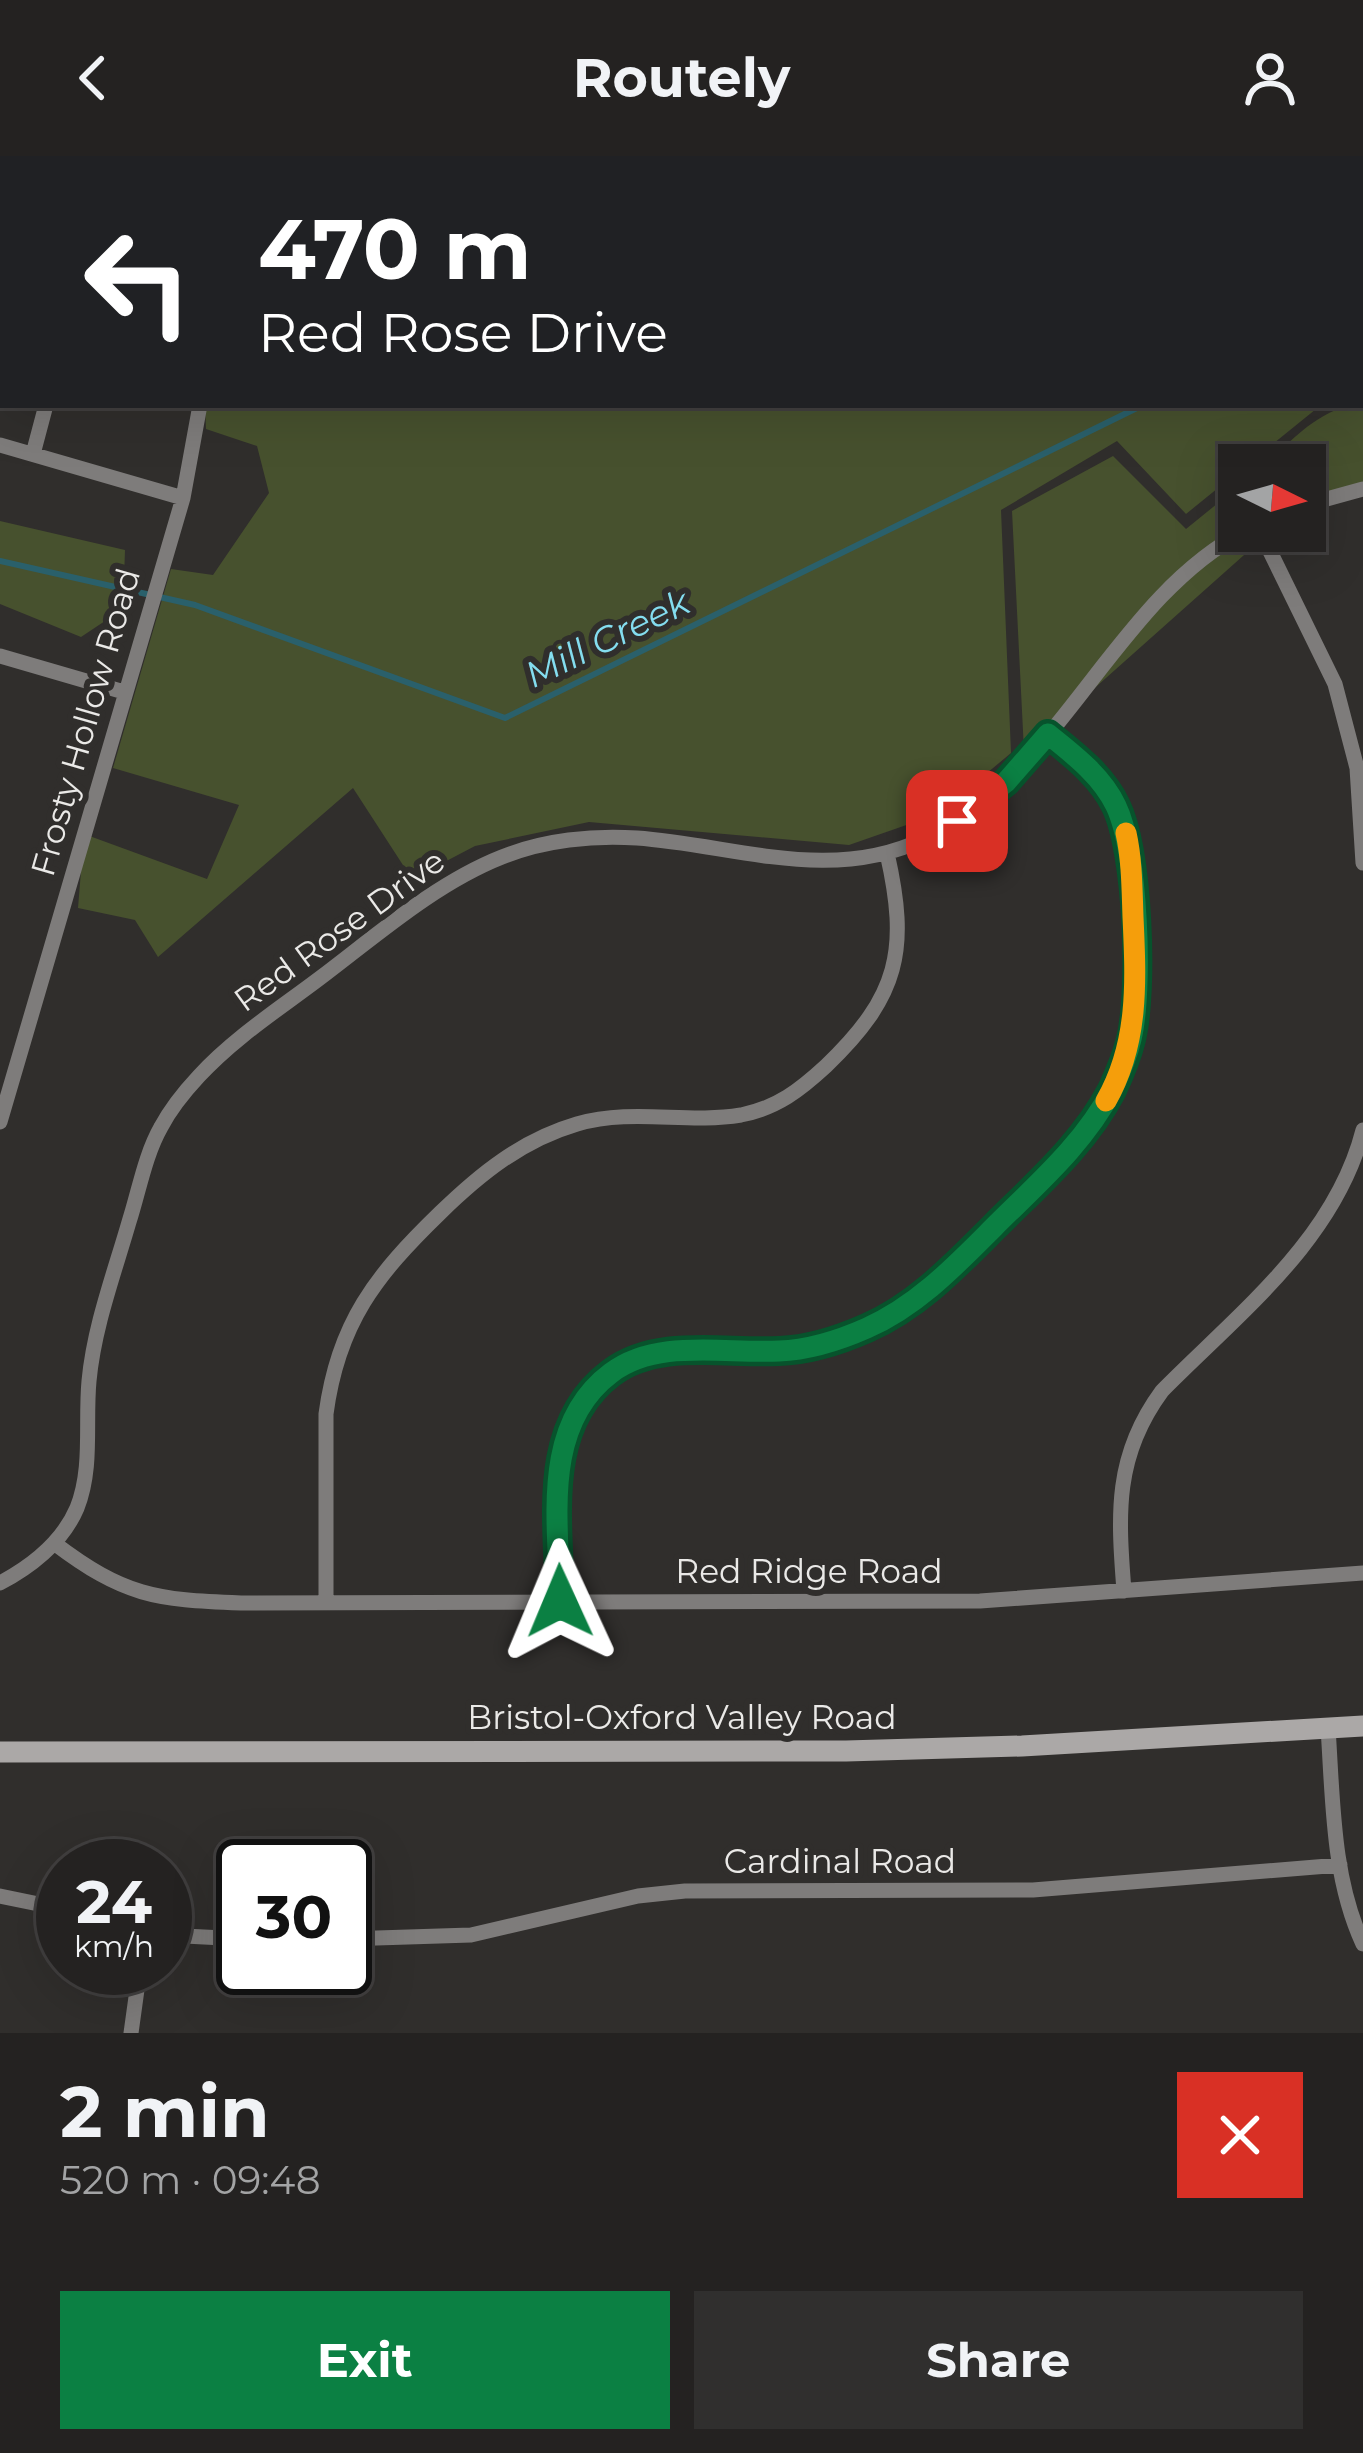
<!DOCTYPE html>
<meta charset="utf-8">
<style>
body{margin:0;font-family:Montserrat,sans-serif;background:#302f2e;color:#f1f3f6;height:100vh;display:flex;flex-direction:column;font-size:45px;white-space:nowrap}
*{box-sizing:border-box;margin:0}
p{font-size:39px;color:#a3a4a5}
.icon{flex:none;width:66px;height:66px;fill:none;stroke:currentColor;stroke-width:2;stroke-linecap:round;stroke-linejoin:round}
.map{position:relative;height:1877px;overflow:hidden}
.drawer{display:flex;flex-direction:column;background:#242221;flex:1}
.drawer>*{flex:none}
.guide{position:absolute;left:0px;top:0px;width:1365px;height:252px;box-shadow:0 12px 48px #0002,0 0 0 3px #413f3f;background:#202124;color:#fff;overflow:hidden}
.needle{width:78px;rotate:95deg}
.tools{position:absolute;left:1218px;top:288px;display:grid;gap:24px}
.tools a{display:grid;place-items:center;width:108px;height:108px;border-radius:0px;background:#242221;box-shadow:0 12px 48px #0002,0 0 0 3px #413f3f;font-size:60px}
.speed{position:absolute;left:36px;top:1683px;display:flex;gap:24px;font-size:60px;font-weight:700;text-align:center}
.speed>*{display:grid;place-content:center;width:156px;height:156px;border-radius:50%;background:#242221;box-shadow:0 12px 48px #0002,0 0 0 3px #413f3f;line-height:1}
.speed small{font-size:30px;font-weight:400}
.speed .limit{border:6px solid #111;border-radius:18px;background:#fff;color:#111}
.pin{position:absolute;display:grid;place-items:center;width:102px;height:102px;color:#fff;margin:-51px;border-radius:24px;box-shadow:0 6px 18px #0006}
.me{position:absolute;width:132px;margin:-66px;rotate:359deg;stroke-linejoin:round;filter:drop-shadow(0 0 9px #0008)}
.turn{display:flex;align-items:center;gap:42px;height:252px;padding:0 60px;font-size:54px}
.turn .icon{width:156px;height:156px;stroke-width:2.5}
.turn b{display:block;font-size:84px;line-height:102px}
.round{display:grid;place-items:center;flex:none;width:126px;height:126px;border-radius:0px;background:#302f2e}
.summary{display:flex;align-items:center;justify-content:space-between;height:204px;padding:0 60px}
h1{font-size:72px;font-weight:700;line-height:90px}
.action{display:flex;gap:24px;margin-top:auto;padding:24px 60px}
.action a{flex:1;height:138px;border-radius:0px;background:#0b8043;color:#fff;font-size:48px;font-weight:700;line-height:138px;text-align:center}
.action a+a{background:#302f2e;color:#f1f3f6}
header{display:flex;justify-content:space-between;align-items:center;height:156px;padding:0 60px;background:#242221;font-size:54px;font-weight:700}
.map>svg:first-child{display:block}
.green{fill:#47512e}
.lines{fill:none;stroke-linecap:round;stroke-linejoin:round}
.stream{stroke:#2a606b;stroke-width:6}
.minor{stroke:#7e7c7b;stroke-width:15}
.secondary{stroke:#aba8a7;stroke-width:21}
.route-casing{stroke:#07532c;stroke-width:30}
.route{stroke:#0b8043;stroke-width:21}
.slow{stroke:#f59e0b;stroke-width:21}
.labels{text-anchor:middle;dominant-baseline:central;stroke-width:12;stroke-linejoin:round;paint-order:stroke}
.street-label{font-size:33px;fill:#eae9e7;stroke:#302e2c}
.water-label{font-size:36px;font-style:italic;fill:#84ddef;stroke:#302e2c}
</style>
<header><svg class="icon" aria-label="back" viewBox="0 0 24 24"><path d="M15 5l-7 7 7 7"/></svg>Routely<svg class="icon" aria-label="person" viewBox="0 0 24 24"><circle cx="12" cy="8" r="4"/><path d="M4 21q1-7 8-7t8 7"/></svg></header>
<div class="map">
<svg width="1363" height="1877" viewBox="0 0 1363 1877">
<rect width="100%" height="100%" fill="#302e2c"/>
<path class="green" d="M1363 241V329L1305 345V309H1264C1293 284 1322 249 1362 249Z
M205 249H1321L1247 309H1239V315L1186 358 1117 285 1001 354 1011 597 938 658 849 689 589 666 475 690 412 723 353 632 158 801 135 764 78 752 84 678 207 723 239 649 113 612 171 413 213 419 269 337 257 290 206 273Z
M1113 300 1186 373 1239 330V375H1271L1024 595 1012 355Z
M0 365 125 394 123 453 81 481 0 448Z"/>
<g class="lines">
<path class="stream" d="M1362 166H1363
M0 405 195 449 505 562 1143 249"/>
<path class="minor" d="M33 0V3
M174 0V3
M335 0V3
M1077 0 1078 3
M1327 0 1328 3
M1362 19 1363 18
M0 289 183 342
M33 298 46 249
M1305 349 1363 333
M1260 375 1335 528 1357 612 1363 707
M0 500 124 536
M0 966 183 342 200 249
M54 1387C124 1440 155 1444 241 1447L980 1445 1363 1417
M0 1427C32 1410 62 1387 77 1352 93 1312 85 1267 89 1225 94 1171 114 1118 129 1066 139 1035 145 999 161 971 171 952 185 935 199 920 234 882 279 853 320 822 377 779 436 727 502 701 544 684 593 679 637 682 735 689 830 728 924 683 1062 617 1114 444 1245 375
M1124 1435C1118 1358 1114 1300 1162 1235 1238 1158 1335 1084 1363 974
M560 1445C559 1368 541 1270 611 1217 657 1182 726 1198 779 1195 809 1193 840 1184 867 1172 917 1151 955 1110 994 1071 1036 1029 1084 989 1112 934 1124 911 1132 883 1135 856 1140 806 1137 694 1116 650 1102 620 1073 598 1048 577
M326 1446V1258C338 1167 376 1119 440 1057 480 1018 522 984 577 968 633 952 686 968 741 959 777 952 800 934 826 910 899 840 909 794 887 697
M1328 1572C1333 1644 1332 1721 1363 1788
M0 1740 63 1753
M165 1779 243 1783
M345 1783 471 1779 638 1740 685 1735 1033 1734 1340 1709
M131 1877 140 1812"/>
<path class="secondary" d="M0 1596 846 1595 1022 1590 1363 1570"/>
</g>
<g class="lines">
<defs>
<path id="route" d="M560 1445C559 1368 540 1270 611 1217 657 1182 725 1198 779 1195 809 1194 840 1184 867 1172 917 1150 955 1110 994 1071 1036 1029 1084 988 1112 934 1119 919 1127 900 1131 883 1143 833 1138 696 1116 650 1102 620 1073 598 1048 578L1006 626 957 665"/>
</defs>
<use href="#route" class="route-casing"/>
<use href="#route" class="route"/>
<path class="slow" d="M1106 945C1139 887 1136 826 1133 761 1132 733 1132 704 1126 677"/>
</g>
<g class="labels">
<g class="street-label">
<text transform="translate(85 566) rotate(-74)">Frosty Hollow Road</text>
<text transform="translate(339 774) rotate(-36)">Red Rose Drive</text>
<text x="809" y="1415">Red Ridge Road</text>
<text x="682" y="1561">Bristol-Oxford Valley Road</text>
<text x="840" y="1705">Cardinal Road</text>
</g>
<g class="water-label">
<text transform="translate(607 482) rotate(-26)">Mill Creek</text>
</g>
</g>
</svg>
<div class="tools">
<a><svg class="needle" viewBox="-14 -14 28 28"><path d="M0-13l5 13h-10z" fill="#e53935"/><path d="M0 13l5-13h-10z" fill="#a3a4a5"/></svg></a>
</div>
<div class="speed"><div>24<small>km/h</small></div><div class="limit">30</div></div>
<div class="pin" style="left:957px;top:665px;background:#d93025"><svg class="icon" aria-label="arrive" viewBox="0 0 24 24"><path d="M6 21V4h12l-3 4 3 4H6"/></svg></div>
<svg class="me" style="left:560px;top:1445px" viewBox="-20 -20 40 40"><path d="M0-17L14 15 0 8-14 15z" fill="#0b8043" stroke="#fff" stroke-width="4"/></svg>
<div class="guide">
<div class="turn"><svg class="icon" aria-label="left" viewBox="0 0 24 24"><path d="M17 20v-9H6M10 6l-5 5 5 5"/></svg><div><b>470 m</b>Red Rose Drive</div></div>
</div>
</div>
<section class="drawer">
<div class="summary"><div><h1>2 min</h1><p>520 m · 09:48</p></div><a class="round" style="background:#d93025;color:#fff"><svg class="icon" aria-label="close" viewBox="0 0 24 24"><path d="M6 6l12 12M18 6L6 18"/></svg></a></div>
<div class="action"><a>Exit</a><a>Share</a></div>
</section>
